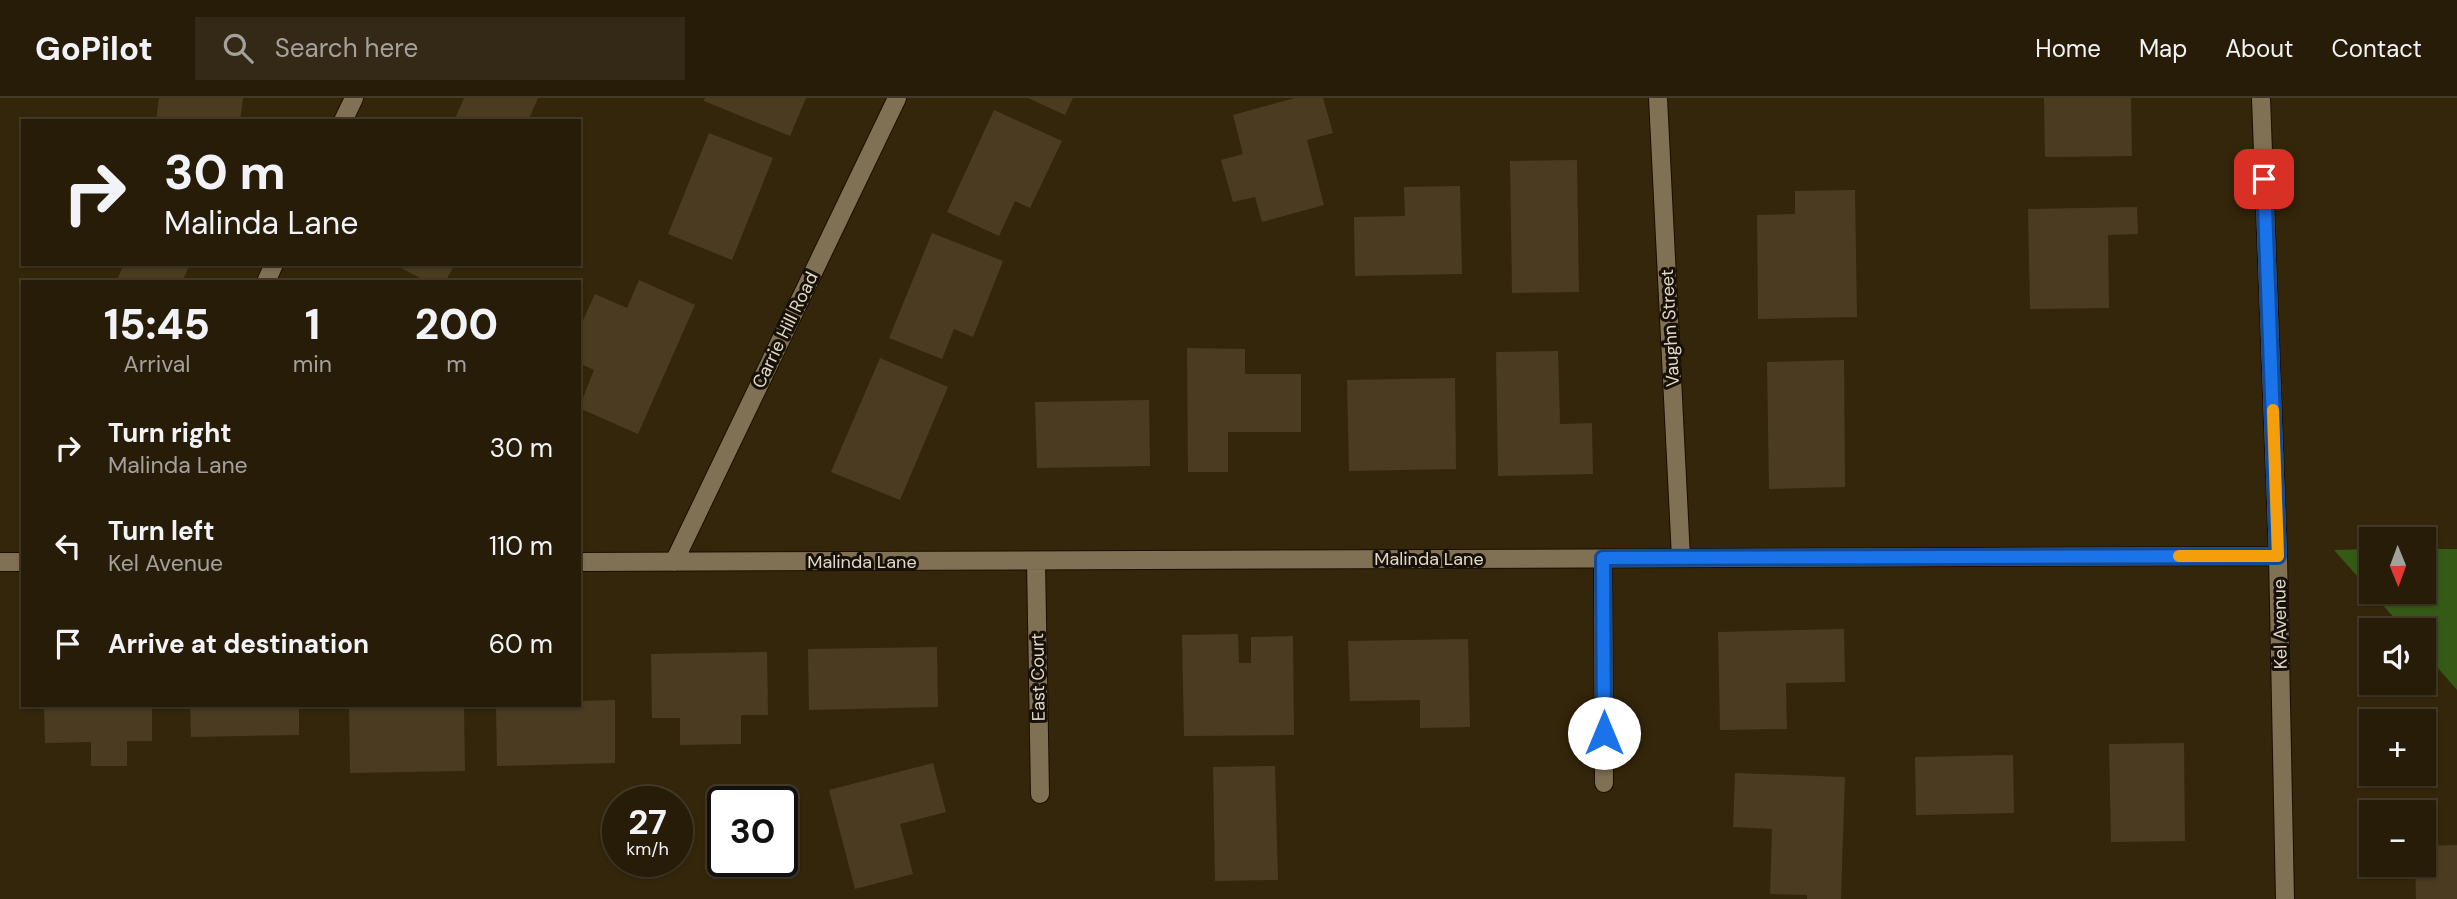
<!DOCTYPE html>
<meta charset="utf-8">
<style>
body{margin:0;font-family:"DM Sans",sans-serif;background:#332916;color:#f1f3f6;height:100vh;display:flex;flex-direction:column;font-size:26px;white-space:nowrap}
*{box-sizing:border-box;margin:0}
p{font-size:23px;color:#a4a19c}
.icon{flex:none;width:38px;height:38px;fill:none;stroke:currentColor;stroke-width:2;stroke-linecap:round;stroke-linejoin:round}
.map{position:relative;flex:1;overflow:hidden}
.drawer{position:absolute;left:21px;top:182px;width:560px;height:427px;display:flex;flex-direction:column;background:#271c08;border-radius:0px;box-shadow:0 2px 5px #0004,0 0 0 2px #433a29}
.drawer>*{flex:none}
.top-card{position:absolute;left:21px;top:21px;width:560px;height:147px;border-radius:0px;box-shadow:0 2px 5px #0004,0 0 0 2px #433a29;background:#271c08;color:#f1f3f6;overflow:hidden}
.needle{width:46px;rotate:179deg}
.tools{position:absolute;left:2359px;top:429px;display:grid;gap:14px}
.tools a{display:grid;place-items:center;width:77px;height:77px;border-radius:0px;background:#271c08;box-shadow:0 2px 5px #0004,0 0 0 2px #433a29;font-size:35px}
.speed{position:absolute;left:602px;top:688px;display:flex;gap:14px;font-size:35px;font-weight:700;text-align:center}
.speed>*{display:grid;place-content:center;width:91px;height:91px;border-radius:50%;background:#271c08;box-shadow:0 2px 5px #0004,0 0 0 2px #433a29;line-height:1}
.speed small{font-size:18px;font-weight:400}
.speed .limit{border:4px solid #111;border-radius:10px;background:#fff;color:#111}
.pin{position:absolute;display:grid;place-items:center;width:60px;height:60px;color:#fff;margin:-30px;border-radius:14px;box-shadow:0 4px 10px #0006}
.me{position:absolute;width:77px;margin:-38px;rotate:0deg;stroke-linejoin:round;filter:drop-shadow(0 0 5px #0008)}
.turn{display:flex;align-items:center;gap:24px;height:147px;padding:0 28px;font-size:32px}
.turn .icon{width:91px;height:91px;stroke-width:2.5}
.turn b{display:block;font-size:49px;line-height:60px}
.eta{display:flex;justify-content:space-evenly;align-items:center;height:119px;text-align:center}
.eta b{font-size:42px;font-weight:800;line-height:49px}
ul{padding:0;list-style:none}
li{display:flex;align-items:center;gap:21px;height:98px;padding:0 28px}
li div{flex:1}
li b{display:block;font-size:26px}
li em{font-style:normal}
header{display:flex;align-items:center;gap:42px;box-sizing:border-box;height:98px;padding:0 35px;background:#271c08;border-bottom:2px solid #433a29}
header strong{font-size:33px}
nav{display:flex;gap:38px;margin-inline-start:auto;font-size:24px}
.search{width:490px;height:63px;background:#332916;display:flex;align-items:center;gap:18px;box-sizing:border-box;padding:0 24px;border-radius:0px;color:#a4a19c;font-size:26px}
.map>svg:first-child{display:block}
.green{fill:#345a16}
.building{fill:#4b3c21}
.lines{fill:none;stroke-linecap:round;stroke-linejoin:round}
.minor-casing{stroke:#1b0e00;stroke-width:20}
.minor{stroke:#817154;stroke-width:18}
.route-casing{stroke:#114b97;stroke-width:18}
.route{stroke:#1a73e8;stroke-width:12}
.slow{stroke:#f59e0b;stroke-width:12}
.labels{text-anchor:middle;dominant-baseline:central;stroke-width:6;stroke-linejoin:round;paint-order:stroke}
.street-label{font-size:18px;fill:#e0d7c8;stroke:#171006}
</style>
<header>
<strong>GoPilot</strong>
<div class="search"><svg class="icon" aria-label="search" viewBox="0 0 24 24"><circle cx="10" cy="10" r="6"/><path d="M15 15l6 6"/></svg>Search here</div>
<nav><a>Home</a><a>Map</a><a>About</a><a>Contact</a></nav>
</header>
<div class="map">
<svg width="2457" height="801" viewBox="0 0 2457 801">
<rect width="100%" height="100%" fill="#34260a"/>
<path class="green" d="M2371 451V494H2424V451H2457V592L2424 554V532H2405L2334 452Z"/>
<path class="building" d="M159 0H243L240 23H156Z
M464 0H538L528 23H454Z
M705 0H806L790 38 704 3Z
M1028 0H1073L1065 17Z
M1295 0H1323L1333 35 1307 42 1324 107 1262 124 1255 99 1233 104 1221 62 1243 56 1233 17Z
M2044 0H2131L2132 58 2045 59Z
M994 12 1062 43 1030 110 1015 103 999 138 947 114Z
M709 35 773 60 732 162 668 136Z
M1577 62 1579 194 1512 195 1510 63Z
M1460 88 1462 176 1355 178 1354 119 1405 118 1404 89Z
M1855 92 1857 219 1758 221 1757 117 1795 116V93Z
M2137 109 2138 136 2108 137 2109 210 2030 211 2028 111Z
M932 135 1003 163 973 239 954 231 942 261 889 240Z
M124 166H190L182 184H116Z
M393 166H455L445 184H428Z
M639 182 695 207 638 336 579 310 594 272 579 265V231L595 196 627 210Z
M1187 250 1245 251V276H1301V334H1228V374H1188Z
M1558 253 1560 326 1592 325 1593 376 1498 378 1496 254Z
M880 260 948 289 900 402 831 374Z
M1844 262 1845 389 1769 391 1767 264Z
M1455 280 1456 371 1349 373 1347 282Z
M1149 302 1150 368 1037 370 1035 304Z
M1844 531 1845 584 1786 585 1787 631 1720 632 1718 534Z
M1238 536 1239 565H1251V539L1293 538 1294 637 1184 638 1182 537Z
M1468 541 1470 629 1420 630V602L1350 603 1348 543Z
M937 549 938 609 809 612 808 551Z
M767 554 768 617H741V646L680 647V620H652L651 556Z
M615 602V665L497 668 496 607H579V603Z
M44 607H152V643H127V668H91V644L45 645Z
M190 607H299V637L191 639Z
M349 607H464L465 673 350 675Z
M2184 645 2185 743 2111 744 2109 646Z
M2013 657 2014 715 1916 717 1915 659Z
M933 665 946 714 900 726 913 776 855 791 829 692Z
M1275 668 1278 782 1215 783 1213 669Z
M1735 675 1845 679 1841 801H1807V797L1770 796 1772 731 1733 729Z
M2457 747V801H2416L2415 766H2424V748Z"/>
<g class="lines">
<defs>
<path id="minor" d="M1658 0 1681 460
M2261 0 2278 458 2285 801
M343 23 354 0
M266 184 274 166
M1603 460 1604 685
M1036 463 1040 696
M0 464H23
M579 464 2278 458
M674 464 897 0"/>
</defs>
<use href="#minor" class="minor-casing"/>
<use href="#minor" class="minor"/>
</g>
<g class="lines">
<defs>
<path id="route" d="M1604 635 1603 460 2278 458 2264 81"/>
</defs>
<use href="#route" class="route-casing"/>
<use href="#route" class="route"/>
<path class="slow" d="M2179 458H2278L2273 312"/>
</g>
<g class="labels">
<g class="street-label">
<text transform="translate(1670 230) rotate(-93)">Vaughn Street</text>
<text transform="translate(785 232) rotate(-64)">Carrie Hill Road</text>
<text x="1429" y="461">Malinda Lane</text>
<text x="862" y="464">Malinda Lane</text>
<text transform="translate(2280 526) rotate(-91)">Kel Avenue</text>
<text transform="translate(1038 579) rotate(-91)">East Court</text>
</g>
</g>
</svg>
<div class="tools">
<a><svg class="needle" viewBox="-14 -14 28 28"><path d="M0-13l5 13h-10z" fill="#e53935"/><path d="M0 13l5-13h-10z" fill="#a4a19c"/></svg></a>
<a><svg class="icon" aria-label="sound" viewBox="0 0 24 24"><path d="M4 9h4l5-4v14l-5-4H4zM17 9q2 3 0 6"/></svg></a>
<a>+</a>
<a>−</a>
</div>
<div class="speed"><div>27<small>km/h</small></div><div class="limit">30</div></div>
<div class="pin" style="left:2264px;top:81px;background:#d93025"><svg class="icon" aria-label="arrive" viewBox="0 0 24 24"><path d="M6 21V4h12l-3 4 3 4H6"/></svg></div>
<svg class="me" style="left:1604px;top:635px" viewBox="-20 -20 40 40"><circle r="19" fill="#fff"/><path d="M0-13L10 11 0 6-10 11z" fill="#1a73e8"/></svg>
<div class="top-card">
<div class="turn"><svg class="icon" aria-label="right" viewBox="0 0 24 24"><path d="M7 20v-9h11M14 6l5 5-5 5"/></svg><div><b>30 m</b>Malinda Lane</div></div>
</div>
<section class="drawer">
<div class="eta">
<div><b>15:45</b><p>Arrival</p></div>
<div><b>1</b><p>min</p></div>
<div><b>200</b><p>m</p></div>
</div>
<ul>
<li><svg class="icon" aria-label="right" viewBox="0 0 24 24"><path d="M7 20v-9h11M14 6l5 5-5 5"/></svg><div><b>Turn right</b><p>Malinda Lane</p></div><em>30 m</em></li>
<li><svg class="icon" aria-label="left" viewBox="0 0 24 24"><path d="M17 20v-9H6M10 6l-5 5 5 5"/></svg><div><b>Turn left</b><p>Kel Avenue</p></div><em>110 m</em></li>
<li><svg class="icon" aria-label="arrive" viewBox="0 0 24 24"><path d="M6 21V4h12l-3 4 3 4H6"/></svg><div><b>Arrive at destination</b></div><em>60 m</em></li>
</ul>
</section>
</div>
